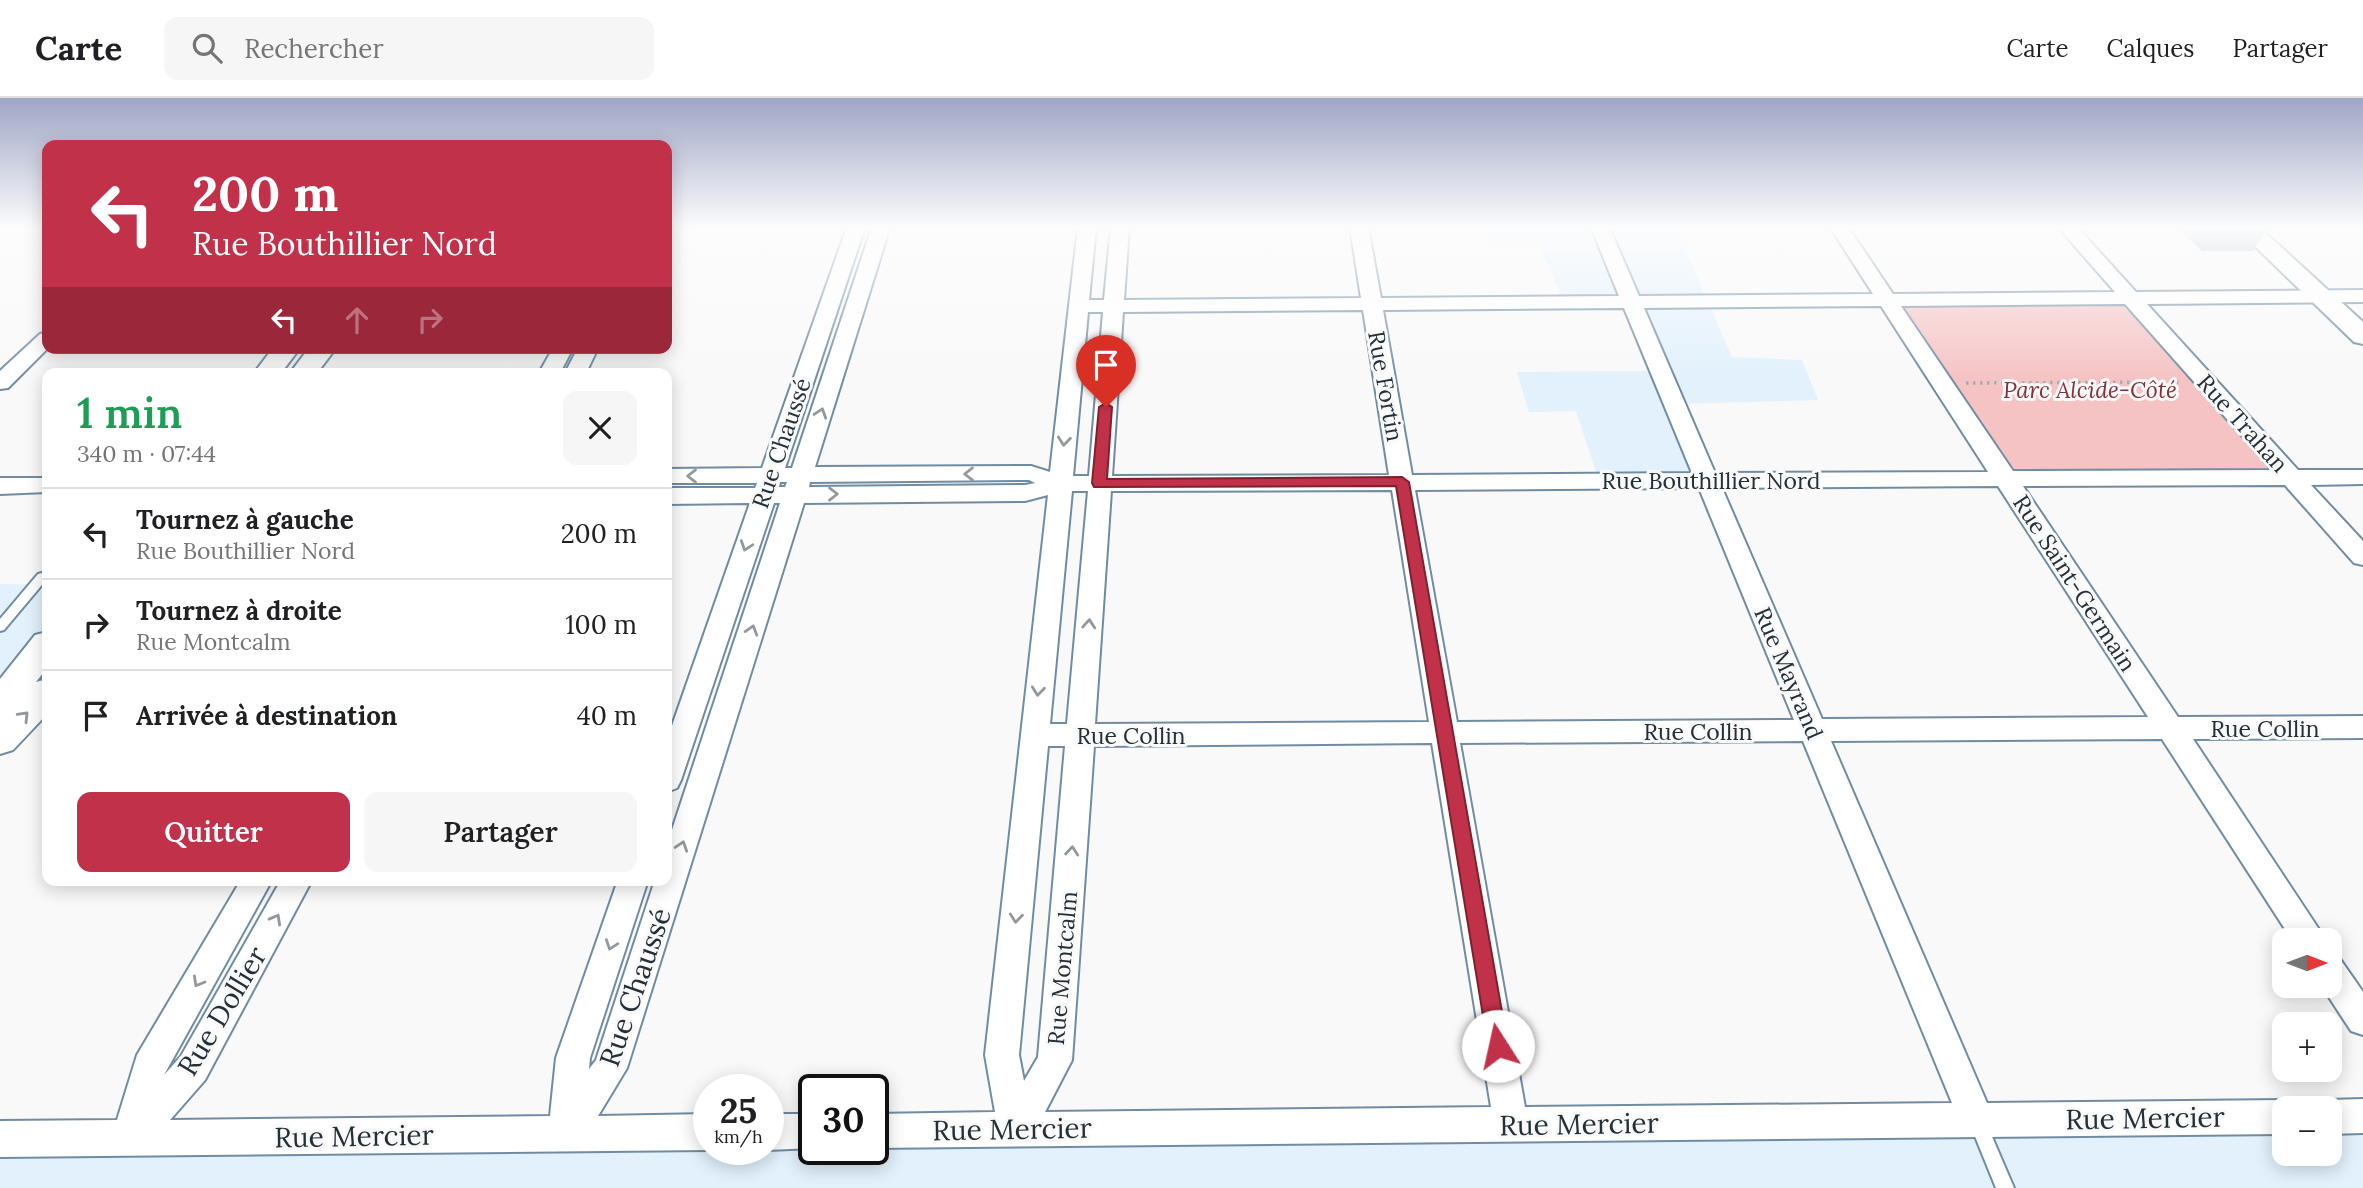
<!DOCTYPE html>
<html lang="fr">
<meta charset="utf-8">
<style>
body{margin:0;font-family:Lora,serif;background:#f6f6f6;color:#202124;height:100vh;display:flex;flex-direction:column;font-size:26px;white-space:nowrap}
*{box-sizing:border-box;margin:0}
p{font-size:23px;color:#757577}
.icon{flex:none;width:38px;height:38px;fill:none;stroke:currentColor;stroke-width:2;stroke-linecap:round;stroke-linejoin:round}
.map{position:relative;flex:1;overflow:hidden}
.drawer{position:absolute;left:42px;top:270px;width:630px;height:518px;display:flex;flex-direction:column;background:#fff;border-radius:14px;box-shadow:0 4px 18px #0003}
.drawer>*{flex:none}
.banner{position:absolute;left:42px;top:42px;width:630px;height:214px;border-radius:14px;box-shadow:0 4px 18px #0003;background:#c2314a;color:#fff;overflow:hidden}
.needle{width:46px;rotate:90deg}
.buttons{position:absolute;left:2272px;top:830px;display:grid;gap:14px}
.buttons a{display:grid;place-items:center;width:70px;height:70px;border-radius:14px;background:#fff;box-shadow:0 4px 18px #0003;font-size:35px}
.speed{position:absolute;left:693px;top:976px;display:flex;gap:14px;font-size:35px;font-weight:700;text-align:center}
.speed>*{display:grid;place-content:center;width:91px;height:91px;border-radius:50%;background:#fff;box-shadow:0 4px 18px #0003;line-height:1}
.speed small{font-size:18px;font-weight:400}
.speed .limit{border:4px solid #111;border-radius:10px;background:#fff;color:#111}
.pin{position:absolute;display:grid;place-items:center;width:60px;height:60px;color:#fff;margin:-72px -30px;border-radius:50% 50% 50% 0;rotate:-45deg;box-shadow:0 0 7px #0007}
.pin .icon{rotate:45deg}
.me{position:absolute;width:77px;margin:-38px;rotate:350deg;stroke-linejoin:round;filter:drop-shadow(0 0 5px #0008)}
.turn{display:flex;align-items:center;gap:24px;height:147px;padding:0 35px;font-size:32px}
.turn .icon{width:91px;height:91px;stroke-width:2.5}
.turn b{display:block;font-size:49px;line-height:60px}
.lanes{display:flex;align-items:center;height:66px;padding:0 35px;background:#0003;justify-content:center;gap:35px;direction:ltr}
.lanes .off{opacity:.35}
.round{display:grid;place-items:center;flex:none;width:74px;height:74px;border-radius:14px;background:#f6f6f6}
.headline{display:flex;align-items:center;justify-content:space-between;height:119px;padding:0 35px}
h1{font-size:42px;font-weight:600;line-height:52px;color:#1e9e55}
.action{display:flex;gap:14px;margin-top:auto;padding:14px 35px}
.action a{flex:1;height:80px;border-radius:14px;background:#c2314a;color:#fff;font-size:28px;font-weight:600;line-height:80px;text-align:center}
.action a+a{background:#f6f6f6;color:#202124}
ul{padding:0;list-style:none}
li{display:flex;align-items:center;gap:21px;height:91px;padding:0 35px;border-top:2px solid #e0e0e0}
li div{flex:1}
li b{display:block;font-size:26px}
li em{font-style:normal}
header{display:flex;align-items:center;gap:42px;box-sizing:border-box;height:98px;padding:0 35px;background:#fff;border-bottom:2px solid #e0e0e0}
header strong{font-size:33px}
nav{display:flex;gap:38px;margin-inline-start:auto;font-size:24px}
.search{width:490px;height:63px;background:#f6f6f6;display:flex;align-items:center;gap:18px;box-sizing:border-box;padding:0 24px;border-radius:14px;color:#757577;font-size:26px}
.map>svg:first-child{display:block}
.built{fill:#e2f1fc}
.green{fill:#f5c3c4}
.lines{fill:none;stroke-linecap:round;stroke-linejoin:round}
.service-casing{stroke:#718ca2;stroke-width:4}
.minor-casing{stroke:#718ca2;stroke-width:4}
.tertiary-casing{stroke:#718ca2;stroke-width:4}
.path{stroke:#a7acaf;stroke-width:3.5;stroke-dasharray:2.5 4.5;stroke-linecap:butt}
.service{fill:#fff;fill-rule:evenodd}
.minor{fill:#fff;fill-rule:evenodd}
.tertiary{fill:#fff;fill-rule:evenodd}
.wall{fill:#a4bdd1}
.building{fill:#bfdcf3;stroke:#869aaa;stroke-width:2}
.oneway{stroke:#92989c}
.route{fill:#c2314a;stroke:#7e2030;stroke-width:2}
.labels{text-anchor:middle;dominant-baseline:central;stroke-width:6;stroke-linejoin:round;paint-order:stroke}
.street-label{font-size:23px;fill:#243038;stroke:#f9f9f9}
.park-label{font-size:23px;font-style:italic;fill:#83323b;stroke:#f9f9f9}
.near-street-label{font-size:28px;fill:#243038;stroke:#f9f9f9}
</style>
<header>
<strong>Carte</strong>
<div class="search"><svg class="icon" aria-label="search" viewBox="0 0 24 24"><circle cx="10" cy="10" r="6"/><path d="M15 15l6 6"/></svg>Rechercher</div>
<nav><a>Carte</a><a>Calques</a><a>Partager</a></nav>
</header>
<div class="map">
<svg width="2363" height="1090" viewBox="0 0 2363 1090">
<rect width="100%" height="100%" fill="#f9f9f9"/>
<path class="built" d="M1482 129H1675L1732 259 1802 262 1818 302 1676 306 1707 382 1599 383 1576 313 1529 314 1517 274 1668 273 1632 204 1567 210 1538 145 1486 144Z
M0 486 47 487V546L0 606Z
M2363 1018V1090H0V1041L768 1052 814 1033V1052H873V1033L2284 1019V1055H2329V1019Z"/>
<path class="green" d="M2131 200 2292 380 2006 381 1888 202Z"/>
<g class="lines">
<defs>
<path id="service" d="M42 475 47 478 46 482 4 532 0 533V521L38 476Z
M1978 1018 1984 1020 2014 1090H1996L1970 1026 1972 1020Z"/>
<path id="minor" d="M847 129H865L785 370H792L872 129H890L815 369 1031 368 1050 374 1078 129H1096L1089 202H1104L1111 129H1129L1124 202 1361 200 1350 129H1368L1381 200 1619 198 1591 129H1609L1639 198 1873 196 1830 129H1848L1893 196 2115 194 2058 129H2077L2136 194 2363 192V204L2147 206 2298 372H2363V386L2311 387 2363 443V467L2354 465 2285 387 2023 388 2178 619 2363 618V640L2193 641 2326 842H2292L2162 641 1831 643 1987 1005 2284 1002 2298 1010H2284V1036L873 1050V1016L995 1014 985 957 1048 397 1025 403 804 405 627 970 598 1018 709 1016V1052L0 1059V1023L117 1022 137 957 241 782H272L164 977 181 958 281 782H312L205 982 170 1022 550 1018 556 960 618 782H648L590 960 589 971 596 962 655 782H667V747L780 405H774L681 682 677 690 667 694V642L750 405 667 406V390H755L757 385H667V371L762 370ZM2125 206 2272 372 2013 373 1901 208ZM1881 208 1988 374 1715 375 1644 210ZM1624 210 1692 375 1412 377 1383 212ZM1363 212 1389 377 1112 378 1123 214ZM1088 214H1103L1089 378H1073ZM1029 382 1035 385 1025 387 809 389 810 384ZM780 384H787L785 389H779ZM1998 388 2148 619 1822 621 1722 390ZM1699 390 1794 622 1457 624 1415 392ZM1392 392 1429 624 1095 626 1111 393ZM1072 393H1088L1067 626H1050ZM1803 643 1952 1005 1525 1009 1460 645ZM1432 645 1491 1009 1045 1014 1072 962 1094 648ZM1048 648H1065L1038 959 1024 983 1019 957Z
M47 234 48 250 8 290 0 291V273L40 236Z
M553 250H573L560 275H539Z
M578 250H598L586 275H565Z
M0 380H47V394L0 396Z
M2329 856 2340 861 2363 894V937L2351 933 2321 887H2329Z
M2363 1001V1035L2329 1036V1010H2315L2317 1007 2329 1002Z
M768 1016H814V1050L768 1052Z"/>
<path id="tertiary" d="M2235 129H2259L2363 224V246L2354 244Z
M273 250H300L281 275H254Z
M309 250H336L317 275H290Z
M47 534V570L36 584 47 581V616L13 652 0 656V581L35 537Z"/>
</defs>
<use href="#service" class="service-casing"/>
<use href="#minor" class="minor-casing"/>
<use href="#tertiary" class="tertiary-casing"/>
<path class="path" d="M1966 285 2181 284"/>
<use href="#service" class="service"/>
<use href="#minor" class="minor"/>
<use href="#tertiary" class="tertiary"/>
</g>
<path class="wall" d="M2177 129H2264L2267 132 2253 153H2202Z"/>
<path class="building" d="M2212 129H2264L2267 132H2216Z"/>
<defs><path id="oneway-chevron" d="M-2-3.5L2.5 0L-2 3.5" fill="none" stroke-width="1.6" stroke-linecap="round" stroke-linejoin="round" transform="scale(1.75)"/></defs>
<g class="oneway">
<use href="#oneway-chevron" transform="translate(821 315) rotate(-72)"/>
<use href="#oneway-chevron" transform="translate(1064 343) rotate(96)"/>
<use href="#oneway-chevron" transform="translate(969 376) rotate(180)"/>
<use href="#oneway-chevron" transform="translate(692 378) rotate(180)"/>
<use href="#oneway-chevron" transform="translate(833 396)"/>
<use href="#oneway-chevron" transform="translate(746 448) rotate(109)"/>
<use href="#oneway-chevron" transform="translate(1089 526) rotate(-86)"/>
<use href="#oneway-chevron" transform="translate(752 532) rotate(-73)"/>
<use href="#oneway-chevron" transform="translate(1038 593) rotate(96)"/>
<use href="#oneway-chevron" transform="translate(24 618) rotate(-46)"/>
<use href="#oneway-chevron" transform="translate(682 748) rotate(-72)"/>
<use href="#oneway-chevron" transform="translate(1072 753) rotate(-85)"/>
<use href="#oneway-chevron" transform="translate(1016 820) rotate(96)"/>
<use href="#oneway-chevron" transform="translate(276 821) rotate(-61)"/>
<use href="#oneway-chevron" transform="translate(611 847) rotate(109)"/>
<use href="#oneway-chevron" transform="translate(198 884) rotate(120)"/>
</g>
<linearGradient id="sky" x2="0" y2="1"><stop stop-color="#9fa5c5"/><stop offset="0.46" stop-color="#fcfcfc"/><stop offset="1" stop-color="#fcfcfc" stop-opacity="0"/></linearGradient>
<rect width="2363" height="281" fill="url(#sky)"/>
<path class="route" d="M1106 305 1112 309 1107 381 1402 379 1409 384 1508 948 1505 955 1498 958 1491 955 1488 948 1396 388 1094 389 1092 385 1099 309Z"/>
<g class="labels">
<g class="street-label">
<text transform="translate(1386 288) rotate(80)">Rue Fortin</text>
<text transform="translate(2243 325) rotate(48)">Rue Trahan</text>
<text transform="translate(781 345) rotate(-71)">Rue Chaussé</text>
<text x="1711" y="382">Rue Bouthillier Nord</text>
<text transform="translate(2075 485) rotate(57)">Rue Saint-Germain</text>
<text transform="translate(1789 575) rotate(67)">Rue Mayrand</text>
<text x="2265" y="630">Rue Collin</text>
<text x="1698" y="633">Rue Collin</text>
<text x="1131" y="637">Rue Collin</text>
<text transform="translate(1062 870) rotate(-85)">Rue Montcalm</text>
</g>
<g class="park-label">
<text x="2090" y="291">Parc Alcide-Côté</text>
</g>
<g class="near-street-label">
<text transform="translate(635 889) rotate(-71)">Rue Chaussé</text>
<text transform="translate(222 913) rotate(-59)">Rue Dollier</text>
<text transform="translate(2145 1020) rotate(-1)">Rue Mercier</text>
<text transform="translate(1579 1026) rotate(-1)">Rue Mercier</text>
<text transform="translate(1012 1031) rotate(-1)">Rue Mercier</text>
<text transform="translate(354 1038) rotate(-1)">Rue Mercier</text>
</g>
</g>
</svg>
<div class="buttons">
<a><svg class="needle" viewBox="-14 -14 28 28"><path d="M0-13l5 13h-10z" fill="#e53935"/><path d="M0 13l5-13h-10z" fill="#757577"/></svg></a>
<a>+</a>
<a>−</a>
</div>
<div class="speed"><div>25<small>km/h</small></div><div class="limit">30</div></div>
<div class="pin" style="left:1106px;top:309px;background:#d93025"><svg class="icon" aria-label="arrive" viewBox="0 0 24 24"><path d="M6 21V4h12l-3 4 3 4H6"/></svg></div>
<svg class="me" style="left:1498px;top:948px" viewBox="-20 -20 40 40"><circle r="19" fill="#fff"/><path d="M0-13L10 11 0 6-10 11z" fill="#c2314a"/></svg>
<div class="banner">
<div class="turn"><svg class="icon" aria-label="left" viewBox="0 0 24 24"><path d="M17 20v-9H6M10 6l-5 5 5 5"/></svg><div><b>200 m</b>Rue Bouthillier Nord</div></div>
<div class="lanes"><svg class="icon" aria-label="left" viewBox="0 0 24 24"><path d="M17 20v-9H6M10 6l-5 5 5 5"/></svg><svg class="icon off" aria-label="ahead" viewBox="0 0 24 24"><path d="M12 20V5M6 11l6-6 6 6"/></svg><svg class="icon off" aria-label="right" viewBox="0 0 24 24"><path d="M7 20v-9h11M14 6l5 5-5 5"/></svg></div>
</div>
<section class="drawer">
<div class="headline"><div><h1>1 min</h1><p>340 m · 07:44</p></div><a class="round"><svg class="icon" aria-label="close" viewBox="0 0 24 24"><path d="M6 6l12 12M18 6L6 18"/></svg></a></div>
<ul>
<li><svg class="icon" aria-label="left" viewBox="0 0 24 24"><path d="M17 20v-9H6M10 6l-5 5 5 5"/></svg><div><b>Tournez à gauche</b><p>Rue Bouthillier Nord</p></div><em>200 m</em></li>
<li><svg class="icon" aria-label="right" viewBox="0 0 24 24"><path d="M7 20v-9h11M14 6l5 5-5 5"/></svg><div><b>Tournez à droite</b><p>Rue Montcalm</p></div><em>100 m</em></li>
<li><svg class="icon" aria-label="arrive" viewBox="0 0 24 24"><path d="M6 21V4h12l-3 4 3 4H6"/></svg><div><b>Arrivée à destination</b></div><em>40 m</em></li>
</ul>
<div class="action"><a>Quitter</a><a>Partager</a></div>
</section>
</div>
